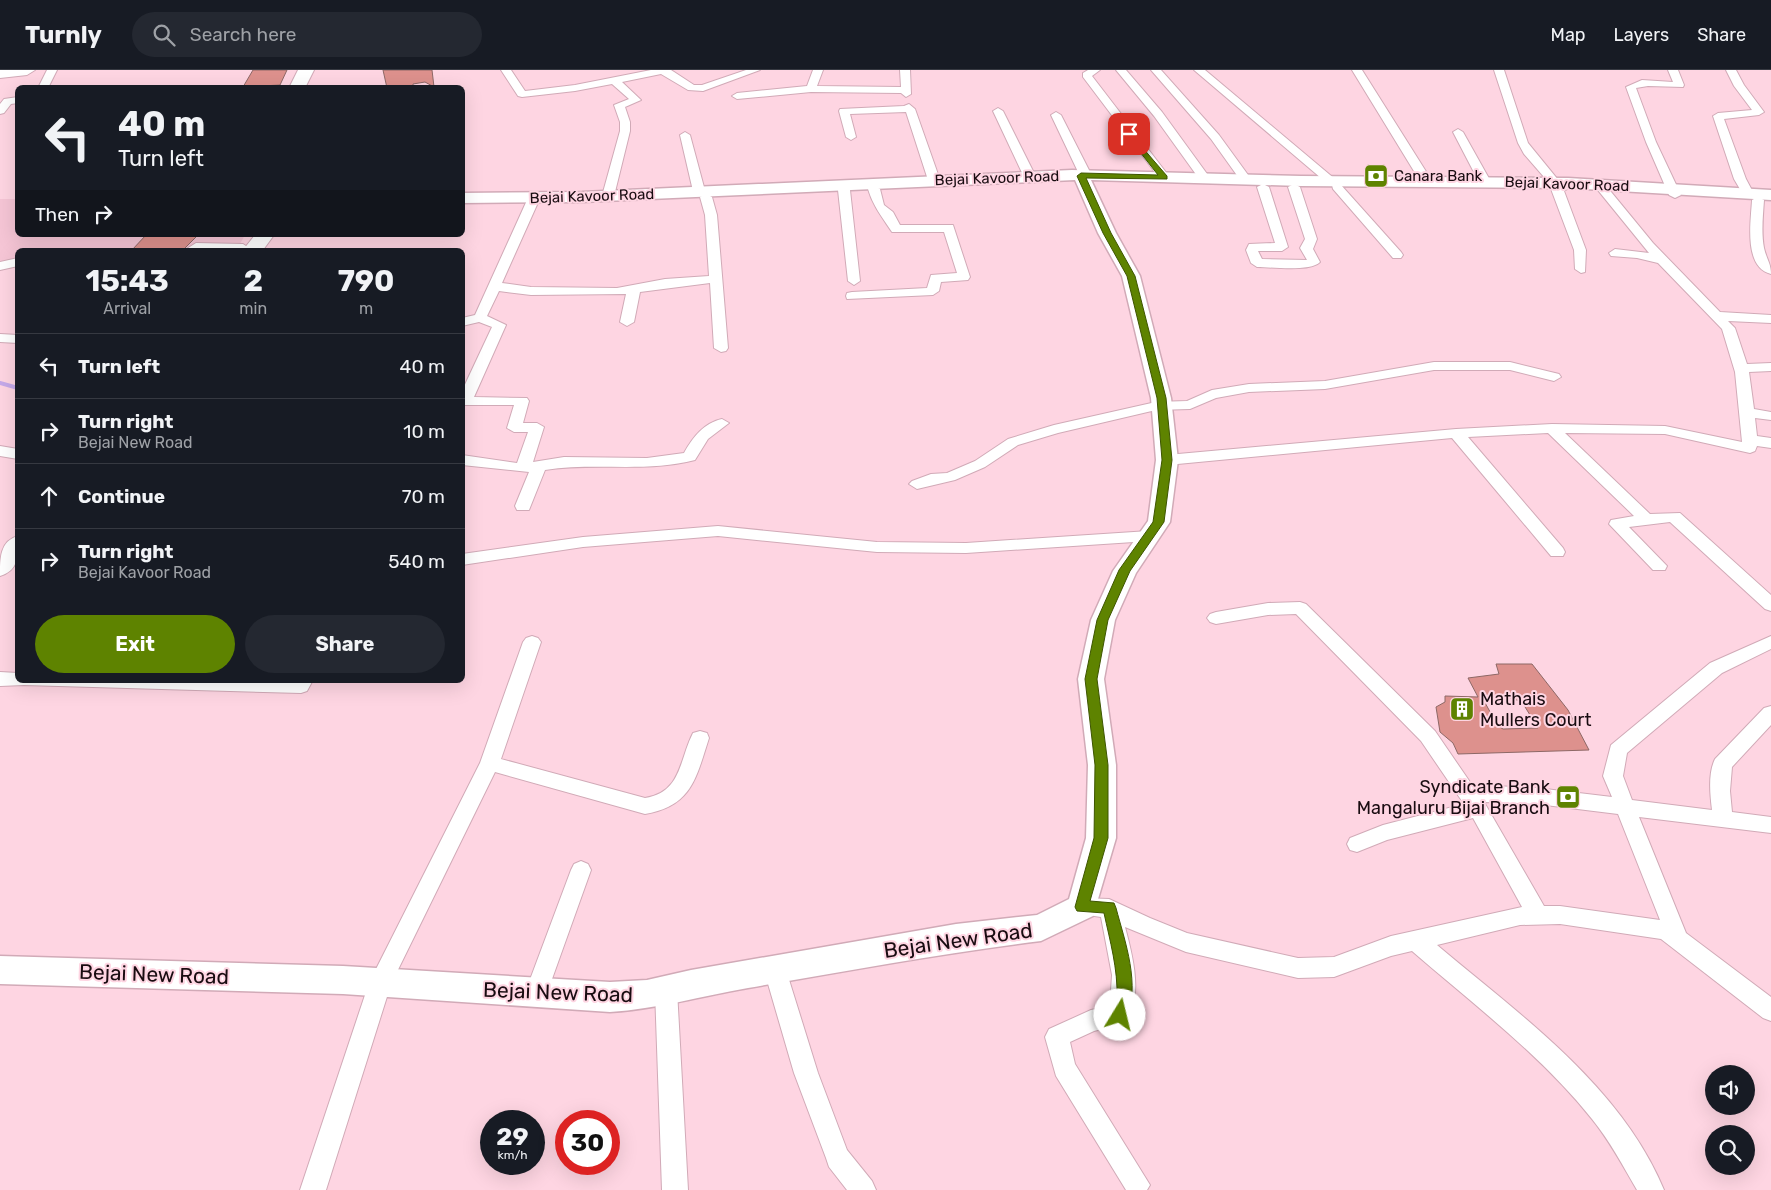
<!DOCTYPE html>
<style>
body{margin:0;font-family:Rubik,sans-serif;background:#242831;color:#f1f3f6;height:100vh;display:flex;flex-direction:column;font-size:19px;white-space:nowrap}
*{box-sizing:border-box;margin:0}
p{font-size:16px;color:#9ea1a6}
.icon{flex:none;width:28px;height:28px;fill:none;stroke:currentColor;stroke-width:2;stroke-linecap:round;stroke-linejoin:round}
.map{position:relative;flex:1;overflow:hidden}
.side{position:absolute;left:15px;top:178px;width:450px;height:435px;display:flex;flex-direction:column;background:#171b24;border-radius:8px;box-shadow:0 5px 20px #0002}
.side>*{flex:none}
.hud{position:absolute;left:15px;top:15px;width:450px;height:152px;border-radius:8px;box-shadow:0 5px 20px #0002;background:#171b24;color:#f1f3f6;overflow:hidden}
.controls{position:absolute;left:1705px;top:995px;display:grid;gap:10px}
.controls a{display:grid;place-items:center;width:50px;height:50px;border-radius:50%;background:#171b24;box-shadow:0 5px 20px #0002;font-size:25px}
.speed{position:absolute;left:480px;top:1040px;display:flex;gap:10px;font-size:25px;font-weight:700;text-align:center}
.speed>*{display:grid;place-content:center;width:65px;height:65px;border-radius:50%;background:#171b24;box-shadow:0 5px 20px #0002;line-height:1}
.speed small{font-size:12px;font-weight:400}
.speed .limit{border:8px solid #d22;background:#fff;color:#111}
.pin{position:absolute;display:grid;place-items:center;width:42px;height:42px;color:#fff;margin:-21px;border-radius:10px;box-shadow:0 2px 8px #0006}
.me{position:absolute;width:55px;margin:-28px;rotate:9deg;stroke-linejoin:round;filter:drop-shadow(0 0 4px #0008)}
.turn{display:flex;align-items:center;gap:18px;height:105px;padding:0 20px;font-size:22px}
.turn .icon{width:65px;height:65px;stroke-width:2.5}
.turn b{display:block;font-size:35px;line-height:42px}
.then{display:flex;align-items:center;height:48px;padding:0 20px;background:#0003;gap:10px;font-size:19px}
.eta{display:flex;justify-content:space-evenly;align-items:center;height:85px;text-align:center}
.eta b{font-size:30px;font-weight:700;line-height:35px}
.primary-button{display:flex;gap:10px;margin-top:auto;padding:10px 20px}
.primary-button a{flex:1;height:58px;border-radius:30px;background:#5e8300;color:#fff;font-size:20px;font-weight:700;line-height:58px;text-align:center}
.primary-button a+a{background:#242831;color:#f1f3f6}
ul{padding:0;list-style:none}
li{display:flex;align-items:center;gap:15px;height:65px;padding:0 20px;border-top:1px solid #363941}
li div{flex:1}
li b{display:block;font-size:19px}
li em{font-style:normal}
header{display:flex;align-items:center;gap:30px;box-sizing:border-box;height:70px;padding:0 25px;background:#171b24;border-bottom:1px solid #363941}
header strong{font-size:24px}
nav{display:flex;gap:28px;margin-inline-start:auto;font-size:18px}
.search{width:350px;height:45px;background:#242831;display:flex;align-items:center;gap:12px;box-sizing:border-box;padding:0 18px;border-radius:28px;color:#9ea1a6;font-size:19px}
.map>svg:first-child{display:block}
.built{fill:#f5c5d5}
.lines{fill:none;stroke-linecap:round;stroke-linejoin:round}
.stream{stroke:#c5a9e9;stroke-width:4}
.building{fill:#dd918d;stroke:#8d6866;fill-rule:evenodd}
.street-casing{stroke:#d1aab7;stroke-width:2}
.secondary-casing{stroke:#d1aab7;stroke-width:3}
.primary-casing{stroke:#d1aab7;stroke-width:2}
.street{fill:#fff;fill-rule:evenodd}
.secondary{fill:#fff;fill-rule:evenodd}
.primary{fill:#fff;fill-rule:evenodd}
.route{fill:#5e8300;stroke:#3d5500}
.labels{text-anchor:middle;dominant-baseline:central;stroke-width:4;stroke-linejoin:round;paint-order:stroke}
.far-poi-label{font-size:15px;fill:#190c11;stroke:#fed5e2;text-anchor:start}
.far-street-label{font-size:15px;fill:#190c11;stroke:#fed5e2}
.poi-label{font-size:18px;fill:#190c11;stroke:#fed5e2;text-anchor:start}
.near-street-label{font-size:21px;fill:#190c11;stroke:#fed5e2}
</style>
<header>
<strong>Turnly</strong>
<div class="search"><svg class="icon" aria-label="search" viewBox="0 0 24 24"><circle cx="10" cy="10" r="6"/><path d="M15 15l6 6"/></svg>Search here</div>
<nav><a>Map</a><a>Layers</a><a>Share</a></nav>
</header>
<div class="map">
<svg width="1771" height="1120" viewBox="0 0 1771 1120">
<rect width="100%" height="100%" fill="#fed5e2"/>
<path class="built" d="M0 129H17L18 165H245L237 179 18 180 17 195H0Z"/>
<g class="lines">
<path class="stream" d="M0 313 18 318"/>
</g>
<path class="building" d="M253 0H287L280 15 243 17Z
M383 0H432L434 17 425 12 413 14V16L387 18Z
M146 165H198L183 180H132Z
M1496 594H1532L1568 640 1589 680 1458 684 1453 673 1440 662 1436 637 1445 632V626L1478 627 1468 608 1499 604ZM1511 628 1522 632 1538 658 1503 659 1498 656 1484 631Z"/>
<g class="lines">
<defs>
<path id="street" d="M47 0H57L48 18H38Z
M501 0H511L525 21 575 15 651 0H671L694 15H702L746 0H760L703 21 688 20 661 4 622 12 641 30 625 37 630 52V61L614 126 608 129 602 126 620 61V52L614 35 629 29 612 14 575 21 522 27 518 26Z
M813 0H823L817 16 901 17 900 0H910L911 24 906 27 901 23 811 22 737 29 732 26 737 23 807 16Z
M1088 0H1100L1092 6 1168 105V109H1160L1083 7V3Z
M1116 0H1126L1162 42 1210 108 1208 110H1200L1154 46Z
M1151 0H1161L1219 65 1251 109 1249 111H1241L1211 69Z
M1194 0H1205L1336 110V114L1341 115 1401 182 1403 185 1401 188H1393L1333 119 1332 115 1328 114Z
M1352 0H1362L1432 111 1430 113 1426 114 1420 111Z
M1494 0H1504L1528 73 1559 111V115L1567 116 1569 118 1564 121 1586 180 1585 202 1581 203 1575 199 1574 180 1551 119 1554 116 1551 115 1524 84 1518 73Z
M1668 0H1678L1684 15 1683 17 1648 16 1636 18 1656 72 1681 125 1675 128 1669 125 1646 72 1626 17 1642 10 1673 12Z
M1726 0H1736L1744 15 1764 42 1759 45 1724 49 1746 109 1754 124 1748 127 1744 126 1734 109 1713 46 1718 43 1752 40 1734 16Z
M18 27V33L11 34 4 43 0 44V34L4 29Z
M909 34 915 39 940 110 938 112H930L928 110 906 42 850 44 856 67 851 70 846 67 839 41 840 39 904 36Z
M998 38 1003 41 1036 107 1034 109 1030 110 1024 107 993 41Z
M1056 42 1061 45 1092 106 1090 108H1082L1080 106 1051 45Z
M1458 59 1463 62 1491 112 1489 114 1485 115 1479 112 1453 62Z
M685 62 690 65 705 121 703 123 699 124 693 121 680 65Z
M1263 114 1269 117 1288 177 1282 181H1258L1262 189 1307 190 1300 178 1305 169 1288 117 1294 114 1300 117 1317 169 1313 179 1320 192C1311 202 1271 197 1257 197L1251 193 1246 180 1249 174 1275 173 1257 117Z
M874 116 880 119 884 135 893 142 900 155H953L970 207 968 210 941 212 939 221 933 225 847 229 846 226 847 223 852 222 927 218 931 205 957 203 944 162H892C882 147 873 136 868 119Z
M1603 116 1607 117 1653 173 1720 242 1771 245V253L1728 251 1735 258 1747 294 1771 293V301L1749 302 1754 339 1771 342V350L1755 348 1757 366 1771 368V378L1757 376 1755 381 1750 383 1665 364 1565 363 1650 444 1680 443 1771 525V541L1765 539 1670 452 1629 457 1667 496 1665 500H1653L1609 454 1611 450 1634 446 1548 363 1468 367 1563 478 1565 482 1563 486H1551L1452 368 1167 395 1159 390 1167 385 1456 359 1552 354 1665 356 1742 372 1735 302 1722 259 1658 193 1637 188 1611 186 1609 183 1615 179 1649 183 1597 119Z
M844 117 850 120 860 211 854 215 848 211 838 120Z
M706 124 712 127 717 145 728 278 726 281 721 282 714 278 710 213 640 222 634 252 627 256 620 252 626 224 531 225 499 221 487 246 506 255 474 327 527 328 529 331 523 353H537L544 357 533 392 564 387 647 388 684 383C693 367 704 353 722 349L729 353 708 369 695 390C646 403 595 392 545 400L529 440H517L515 436 529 402 462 395V385L517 393 528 362H514L507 358 514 335H462V321L492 257 479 252 462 256V248L475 245 528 128 534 125 540 128 502 213 531 217 617 218 665 209 709 206 705 145 700 127Z
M1758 127 1764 130C1763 146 1761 162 1764 178 1766 188 1771 193 1771 204 1743 197 1751 151 1752 130Z
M196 173 243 174 249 178 248 180H185Z
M18 188V196L0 200V192Z
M0 264 18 265V273L0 272Z
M1434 292H1510L1559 304 1561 307 1554 311 1510 300H1434L1325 319 1249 322 1216 328 1190 339 1156 340 1058 363 1018 375 985 397 955 410 917 419 909 414 912 411 931 404 947 403 975 391 1008 369 1054 355 1156 332 1187 331 1212 320 1249 314 1325 311Z
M0 376 18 379V389L0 386Z
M718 456 877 472 966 473 1149 461 1155 462 1157 466 1155 470 1149 471 966 483 877 482 718 466 583 477 462 495V484L583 467Z
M1300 532 1306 534 1435 661 1472 715 1537 718 1612 727 1603 706 1611 675 1710 593 1771 566V579L1722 603 1627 683 1623 706 1632 730 1712 740C1710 724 1708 703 1715 689L1764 638 1771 636V655L1732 697 1730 721 1732 742 1771 747V763L1639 747 1686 863 1771 927V951L1763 948 1661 869 1560 854 1520 855 1437 875C1520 945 1621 1016 1664 1120H1637C1623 1096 1610 1071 1592 1049 1541 985 1473 934 1412 881L1391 886 1334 907 1298 908 1186 882 1125 857C1133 887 1142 922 1128 952L1094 961 1070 972 1075 994 1150 1115 1147 1120H1126L1056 1006 1045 967 1049 959 1091 940 1110 936 1112 905 1101 847 1074 843 1071 837 1074 831 1082 828 1109 829 1150 848 1187 863 1298 888 1334 887 1391 866 1522 837 1473 748 1387 770 1357 782 1350 780 1347 774 1350 768 1383 755 1464 734 1421 671 1296 544 1268 545 1216 554 1210 552 1207 548 1210 544 1216 542 1268 533ZM1484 732 1537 734 1618 744 1660 850 1560 836H1544Z
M532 566 538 568 541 572 501 689 645 728C682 722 679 690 693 663L700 661 707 663 709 668C696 708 692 736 645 744L495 702 391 914 326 1120H300L369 913 480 693 523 572 526 568Z
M0 602 18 603V610H313L307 621 301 623 24 615 0 616Z
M581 791 588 794 591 800 547 923 544 930 536 933 528 930 525 923 571 800 574 794Z
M775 890 783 893 786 900 818 1003 847 1080 872 1111 876 1120H847L829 1097 826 1088 794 1003 764 900 767 893Z
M666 910 674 913 677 920 688 1120H662L655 920 658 913Z"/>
<path id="secondary" d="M1072 100 1301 106 1568 108 1771 120V130L1568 118 1301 116 1091 110 1116 163 1140 206 1171 328 1178 390 1170 452 1136 503 1115 550 1104 609 1116 695V768L1093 846 1041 871C943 883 846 901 748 918 702 926 657 939 610 942L343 924 0 914V886L343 896 610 912 647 910 691 900 956 854 1037 845 1069 829 1086 768 1088 695 1078 609 1091 550 1113 501 1148 451 1156 390 1151 328 1122 206 1098 163 1075 110 582 132 462 133V123L582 122Z"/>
<path id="primary" d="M0 0H35L27 5 0 8Z
M298 0H314L305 18H289Z
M255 165H274L263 180H243Z
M18 466C18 484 20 500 0 506 0 488 0 471 18 466Z"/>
</defs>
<use href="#street" class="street-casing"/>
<use href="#secondary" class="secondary-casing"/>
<use href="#primary" class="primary-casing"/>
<use href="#street" class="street"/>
<use href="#secondary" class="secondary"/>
<use href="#primary" class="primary"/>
</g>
<path class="route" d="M1129 62 1167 106V109L1086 108 1111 163 1135 206 1166 328 1172 390 1164 452 1130 501 1108 550 1097 609 1108 695V768L1090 831 1114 833 1116 838C1125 872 1141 915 1126 950L1120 952 1115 950C1112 942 1117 936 1117 928 1118 899 1110 871 1104 843L1077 841 1075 837 1094 768 1095 695 1085 609 1097 550 1119 500 1153 452 1162 390 1157 328 1127 206 1103 163 1077 106 1081 103 1158 105 1126 64Z"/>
<defs>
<symbol id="bank-square" viewBox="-11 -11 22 22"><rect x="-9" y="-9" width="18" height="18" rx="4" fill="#5e8300" stroke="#fed5e2"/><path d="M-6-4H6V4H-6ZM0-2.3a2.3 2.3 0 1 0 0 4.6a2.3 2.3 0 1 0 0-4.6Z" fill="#fff"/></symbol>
<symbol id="building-square" viewBox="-11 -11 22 22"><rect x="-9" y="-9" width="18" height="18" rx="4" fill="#5e8300" stroke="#fed5e2"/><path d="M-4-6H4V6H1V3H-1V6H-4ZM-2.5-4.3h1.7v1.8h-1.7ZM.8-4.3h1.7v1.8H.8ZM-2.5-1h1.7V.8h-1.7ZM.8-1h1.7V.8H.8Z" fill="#fff"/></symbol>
</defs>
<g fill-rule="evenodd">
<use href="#bank-square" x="1362" y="92" width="28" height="28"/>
<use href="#building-square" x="1448" y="625" width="28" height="28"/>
<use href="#bank-square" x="1554" y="713" width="28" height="28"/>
</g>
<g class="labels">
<g class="far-poi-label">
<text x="1394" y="106">Canara Bank</text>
</g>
<g class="far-street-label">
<text transform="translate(997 108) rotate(-2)">Bejai Kavoor Road</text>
<text transform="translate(1567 114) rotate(2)">Bejai Kavoor Road</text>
<text transform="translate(592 126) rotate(-2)">Bejai Kavoor Road</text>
</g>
<g class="poi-label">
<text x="1480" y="629">Mathais<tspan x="1480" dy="21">Mullers Court</tspan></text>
<text x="1550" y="717" text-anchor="end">Syndicate Bank<tspan x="1550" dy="21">Mangaluru Bijai Branch</tspan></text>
</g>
<g class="near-street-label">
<text transform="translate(958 870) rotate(-8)">Bejai New Road</text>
<text transform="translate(154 904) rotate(2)">Bejai New Road</text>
<text transform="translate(558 922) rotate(2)">Bejai New Road</text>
</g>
</g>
</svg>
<div class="controls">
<a><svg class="icon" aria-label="sound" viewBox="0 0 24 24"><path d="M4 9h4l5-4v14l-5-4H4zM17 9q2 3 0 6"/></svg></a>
<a><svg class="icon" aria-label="search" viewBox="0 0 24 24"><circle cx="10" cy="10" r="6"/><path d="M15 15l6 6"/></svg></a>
</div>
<div class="speed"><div>29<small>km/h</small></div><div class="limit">30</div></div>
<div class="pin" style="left:1129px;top:64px;background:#d93025"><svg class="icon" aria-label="arrive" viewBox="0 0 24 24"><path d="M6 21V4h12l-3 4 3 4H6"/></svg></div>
<svg class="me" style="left:1120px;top:945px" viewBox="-20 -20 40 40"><circle r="19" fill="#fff"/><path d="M0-13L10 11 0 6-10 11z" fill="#5e8300"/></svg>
<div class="hud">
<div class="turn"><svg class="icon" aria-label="left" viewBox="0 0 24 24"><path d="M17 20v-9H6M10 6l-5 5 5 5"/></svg><div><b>40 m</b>Turn left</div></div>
<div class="then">Then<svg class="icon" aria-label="right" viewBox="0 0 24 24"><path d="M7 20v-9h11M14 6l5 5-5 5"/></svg></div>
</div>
<section class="side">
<div class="eta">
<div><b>15:43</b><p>Arrival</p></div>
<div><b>2</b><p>min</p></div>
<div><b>790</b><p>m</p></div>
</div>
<ul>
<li><svg class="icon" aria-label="left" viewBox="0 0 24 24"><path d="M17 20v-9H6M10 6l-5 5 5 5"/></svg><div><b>Turn left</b></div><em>40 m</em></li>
<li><svg class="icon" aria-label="right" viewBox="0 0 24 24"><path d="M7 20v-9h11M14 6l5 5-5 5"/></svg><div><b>Turn right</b><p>Bejai New Road</p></div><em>10 m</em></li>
<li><svg class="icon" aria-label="ahead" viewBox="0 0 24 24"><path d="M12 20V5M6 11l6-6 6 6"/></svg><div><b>Continue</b></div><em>70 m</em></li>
<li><svg class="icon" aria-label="right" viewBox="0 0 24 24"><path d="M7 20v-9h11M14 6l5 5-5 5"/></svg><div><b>Turn right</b><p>Bejai Kavoor Road</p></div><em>540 m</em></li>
</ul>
<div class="primary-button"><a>Exit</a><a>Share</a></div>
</section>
</div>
